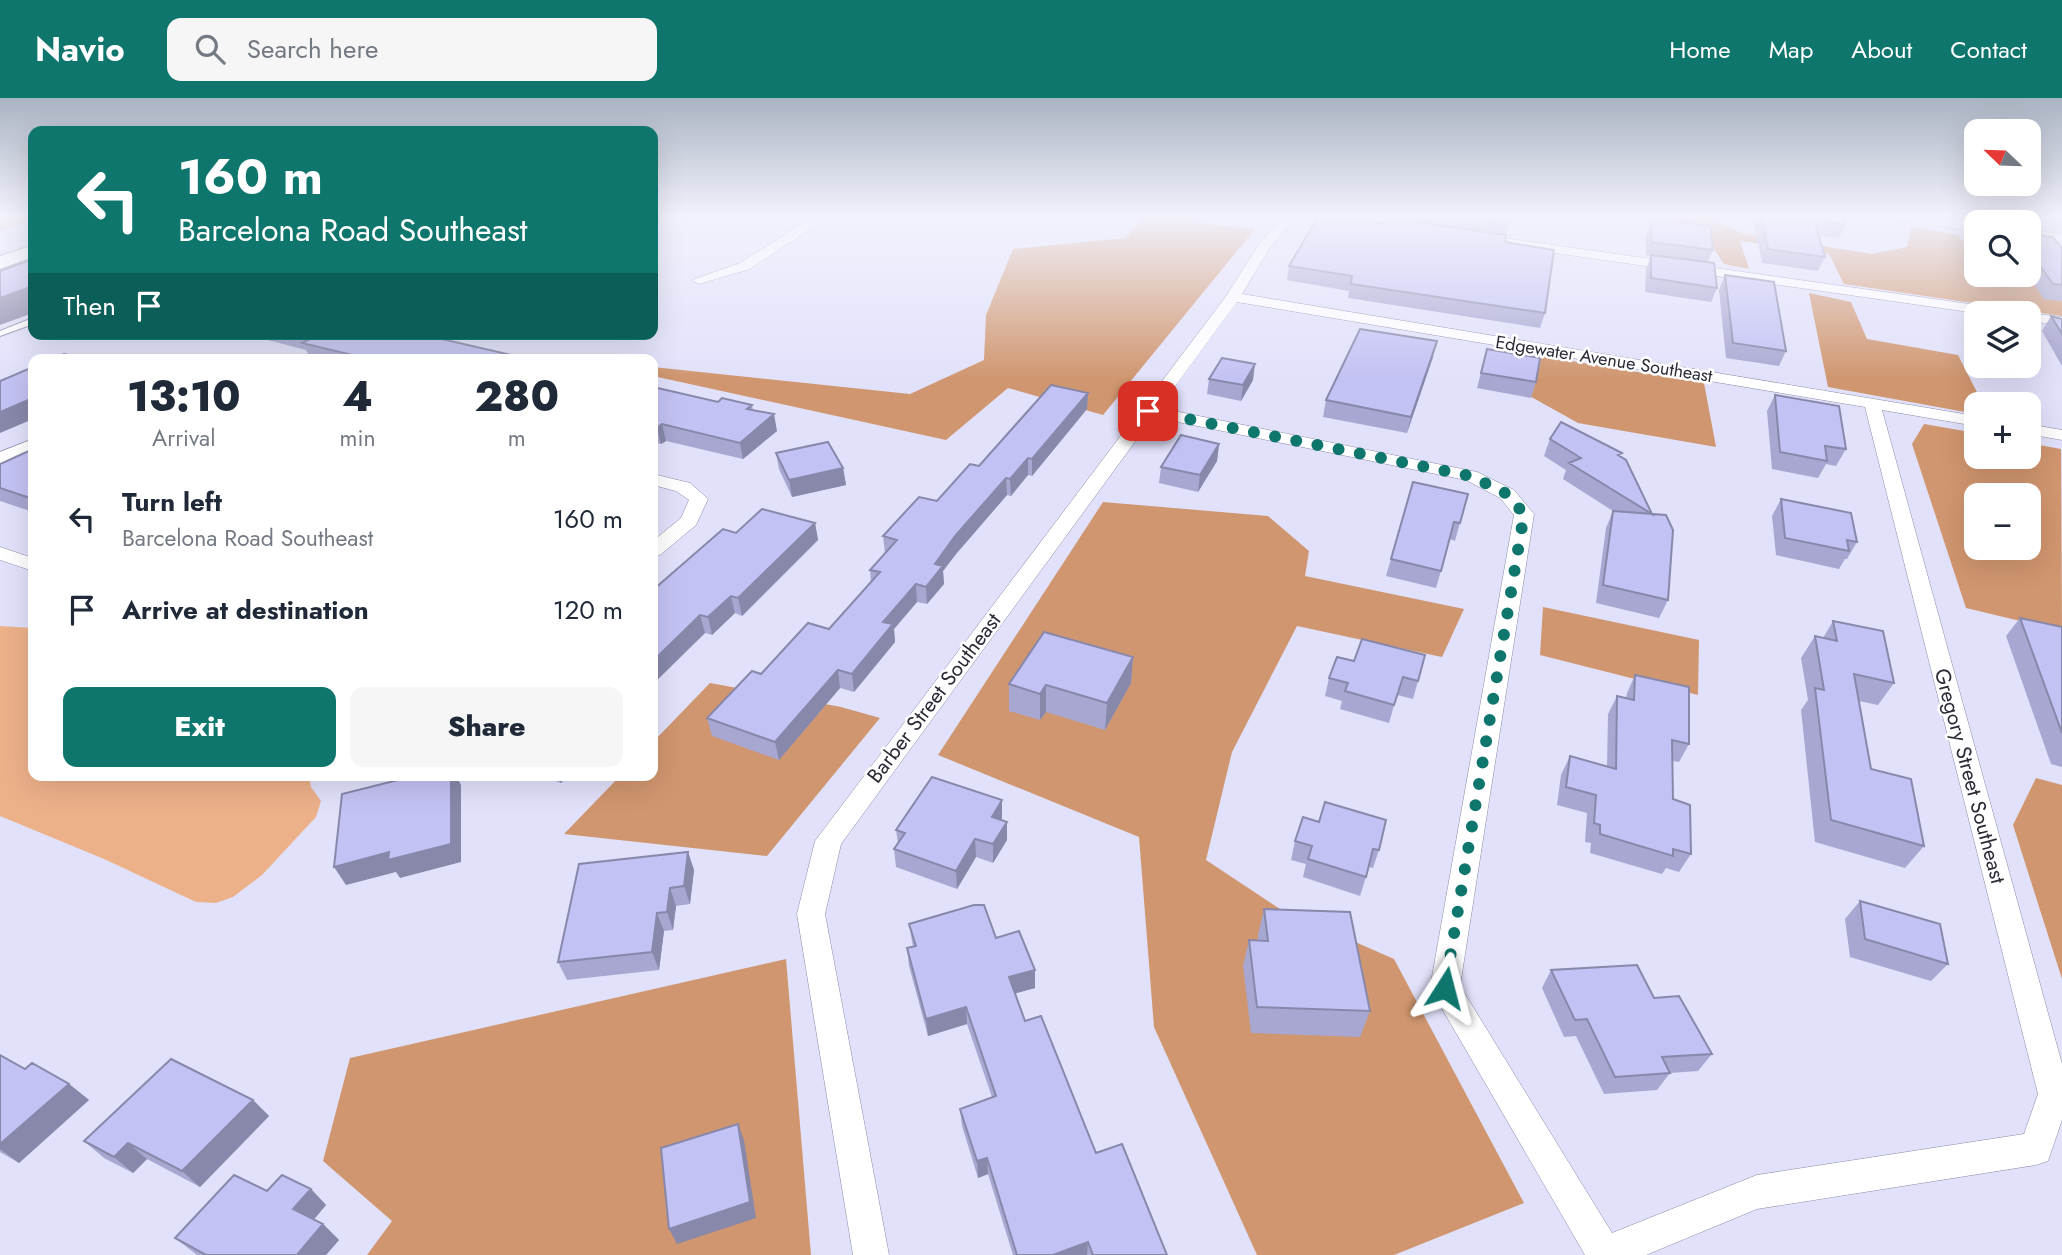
<!DOCTYPE html>
<meta charset="utf-8">
<style>
body{margin:0;font-family:Jost,sans-serif;background:#f6f6f7;color:#1f2937;height:100vh;display:flex;flex-direction:column;font-size:26px;white-space:nowrap}
*{box-sizing:border-box;margin:0}
p{font-size:23px;color:#747a83}
.icon{flex:none;width:38px;height:38px;fill:none;stroke:currentColor;stroke-width:2;stroke-linecap:round;stroke-linejoin:round}
.map{position:relative;flex:1;overflow:hidden}
.drawer{position:absolute;left:28px;top:256px;width:630px;height:427px;display:flex;flex-direction:column;background:#fff;border-radius:14px;box-shadow:0 7px 28px #0002}
.drawer>*{flex:none}
.hud{position:absolute;left:28px;top:28px;width:630px;height:214px;border-radius:14px;box-shadow:0 7px 28px #0002;background:#0f766e;color:#fff;overflow:hidden}
.needle{width:46px;rotate:293deg}
.buttons{position:absolute;left:1964px;top:21px;display:grid;gap:14px}
.buttons a{display:grid;place-items:center;width:77px;height:77px;border-radius:14px;background:#fff;box-shadow:0 7px 28px #0002;font-size:35px}
.pin{position:absolute;display:grid;place-items:center;width:60px;height:60px;color:#fff;margin:-30px;border-radius:14px;box-shadow:0 4px 10px #0006}
.me{position:absolute;width:77px;margin:-38px;rotate:9deg;stroke-linejoin:round;filter:drop-shadow(0 0 5px #0008)}
.turn{display:flex;align-items:center;gap:24px;height:147px;padding:0 35px;font-size:32px}
.turn .icon{width:91px;height:91px;stroke-width:2.5}
.turn b{display:block;font-size:49px;line-height:60px}
.then{display:flex;align-items:center;height:66px;padding:0 35px;background:#0003;gap:14px;font-size:26px}
.eta{display:flex;justify-content:space-evenly;align-items:center;height:119px;text-align:center}
.eta b{font-size:42px;font-weight:800;line-height:49px}
.button{display:flex;gap:14px;margin-top:auto;padding:14px 35px}
.button a{flex:1;height:80px;border-radius:14px;background:#0f766e;color:#fff;font-size:28px;font-weight:800;line-height:80px;text-align:center}
.button a+a{background:#f6f6f7;color:#1f2937}
ul{padding:0;list-style:none}
li{display:flex;align-items:center;gap:21px;height:91px;padding:0 35px}
li div{flex:1}
li b{display:block;font-size:26px}
li em{font-style:normal}
header{display:flex;align-items:center;gap:42px;box-sizing:border-box;height:98px;padding:0 35px;background:#0f766e;color:#fff}
header strong{font-size:33px}
nav{display:flex;gap:38px;margin-inline-start:auto;font-size:24px}
.search{width:490px;height:63px;background:#f6f6f7;display:flex;align-items:center;gap:18px;box-sizing:border-box;padding:0 24px;border-radius:14px;color:#747a83;font-size:26px}
.map>svg:first-child{display:block}
.forest{fill:#d0966f;fill-rule:evenodd}
.water{fill:#edb18a}
.lines{fill:none;stroke-linecap:round;stroke-linejoin:round}
.canal{fill:#edb18a;fill-rule:evenodd}
.service-casing{stroke:#8a8aa8;stroke-width:2}
.minor-casing{stroke:#8a8aa8;stroke-width:1}
.secondary-casing{stroke:#8a8aa8;stroke-width:2}
.service{fill:#fff;fill-rule:evenodd}
.minor{fill:#fff;fill-rule:evenodd}
.secondary{fill:#fff;fill-rule:evenodd}
.wall{fill:#a8a7d2}
.shaded-wall{fill:#8888ab}
.building{fill:#c3c2f4;stroke:#8888ab;stroke-width:2}
.route{stroke:#0f766e;stroke-width:12;stroke-dasharray:0 21.6}
.labels{text-anchor:middle;dominant-baseline:central;stroke-width:5;stroke-linejoin:round;paint-order:stroke}
.far-street-label{font-size:18px;fill:#2b2b37;stroke:#fff}
.street-label{font-size:21px;fill:#2b2b37;stroke:#fff}
</style>
<header>
<strong>Navio</strong>
<div class="search"><svg class="icon" aria-label="search" viewBox="0 0 24 24"><circle cx="10" cy="10" r="6"/><path d="M15 15l6 6"/></svg>Search here</div>
<nav><a>Home</a><a>Map</a><a>About</a><a>Contact</a></nav>
</header>
<div class="map">
<svg width="2062" height="1157" viewBox="0 0 2062 1157">
<rect width="100%" height="100%" fill="#e1e1fb"/>
<path class="forest" d="M1140 119H1187L1193 124 1255 131 1103 317 1008 290 946 342 653 278V269L910 296 984 262 986 217 1013 151 1125 140 1141 123Z
M1626 119H1706L1741 135 1872 156 1907 149 1911 129 1958 137 1976 158V177H2028L2062 181V218L1844 186 1829 156 1740 143 1749 171 1724 166 1698 128Z
M1809 195 1851 204 1867 241 1958 257 1983 306H1976V316L1828 289Z
M1535 257 1704 285 1716 349 1578 325 1526 296Z
M1924 326 1976 335V359H2028V345L2061 351 2062 533 1966 510 1912 346ZM1976 397H2028V450H1976Z
M1103 404 1268 418 1309 453 1305 478 1464 511 1442 559 1297 528 1232 654 1206 762 1280 811 1394 861 1524 1105 1394 1157H1257L1154 929 1139 739 938 657Z
M1543 509 1699 542 1698 597 1540 557Z
M710 585 841 609 880 620 767 758 564 736 621 677H653V644Z
M2036 680 2062 687V881L2013 727Z
M786 861 811 1157H367L392 1123 323 1063 350 960Z"/>
<path class="water" d="M0 528 33 530V677H309L311 689 321 703 316 719 262 777 233 799 216 805 196 804 104 761 0 718Z"/>
<g class="lines">
<path class="canal" d="M9 119H33V122L0 133V122Z"/>
<defs>
<path id="service" d="M30 221H33V226L0 238V233Z"/>
<path id="minor" d="M813 119H828L750 171 699 186 692 182 740 165Z
M1283 119H1296L1269 151 1242 196 1976 318V328L1882 312 2062 966V1022L2048 1063 2036 1067 1757 1111 1646 1157H1585L1430 890 1514 417 1500 400 1466 382 1153 319 841 746 825 816 889 1157H853L797 816 815 743 1227 197 1259 146ZM1237 204 1865 309 2038 996 2024 1036 1757 1077 1612 1135 1460 888 1534 416 1514 392 1477 374 1159 310Z
M1890 119H1927L1976 125V133L1896 123Z
M2028 132 2062 136V144L2028 140Z
M1475 136 2005 211 2012 215H1976L1470 143 1469 140Z
M2025 215H2028L2062 219V227L2028 223V215Z
M2028 326 2062 332V342L2028 336Z
M33 341V352L0 366V354Z
M653 376 690 385 708 401 696 427 660 457 653 459V443L681 420 689 402 676 393 653 387Z
M0 449 33 460V473L0 462Z"/>
<path id="secondary" d="M33 147V159L0 171V158Z"/>
</defs>
<use href="#service" class="service-casing"/>
<use href="#minor" class="minor-casing"/>
<use href="#secondary" class="secondary-casing"/>
<use href="#service" class="service"/>
<use href="#minor" class="minor"/>
<use href="#secondary" class="secondary"/>
</g>
<path class="wall" d="M1393 119H1510L1505 144 1545 215 1540 230 1348 200 1349 193 1287 182 1289 168 1387 126 1393 121Z
M1753 119H1844L1846 126 1839 140 1818 137 1825 159 1818 173 1762 165Z
M1655 121 1713 152 1708 164 1717 190 1711 204 1645 194 1646 171 1651 158 1646 157V137L1651 124H1654Z
M2028 136 2062 151V203L2044 201 2028 177Z
M1725 177 1786 253 1779 268 1726 260 1719 192Z
M2051 218 2062 221V268L2042 233Z
M258 236H392L528 261H312L310 260 306 252 260 240Z
M1487 251 1536 284 1531 300 1477 290Z
M1433 259 1407 335 1323 319 1326 302Z
M1209 281 1253 282 1241 303 1207 296Z
M653 289 718 304 752 307 753 312 777 333 743 361 666 343 661 346 653 344Z
M1088 295 1087 311 1032 378 1028 377 1011 398 1007 397 956 456 943 473 944 486 927 506 917 504 894 531 895 544 854 594 840 590 779 662 712 638 707 620 761 576 829 531 871 484 870 472 885 455 883 438 937 403 979 368Z
M1775 297 1846 351 1836 368 1826 366 1818 380 1772 371 1767 313Z
M1550 341 1622 355 1620 358 1652 416 1668 502 1659 520 1596 505 1606 430 1613 413 1563 381 1566 372 1544 358Z
M1219 346 1217 363 1198 394 1159 385 1161 369Z
M33 351V414L0 403V366Z
M776 355 843 370 846 387 792 399 779 371Z
M1413 384 1460 425 1455 443 1450 441 1436 490 1386 478Z
M1781 401 1857 444 1847 461H1845L1839 471 1776 457 1772 418Z
M815 425 818 442 742 518 735 515 712 537 705 535 653 586 736 435Z
M2020 520 2062 529V669L2051 666 2006 538Z
M1833 523 1894 585 1878 607 1859 603 1871 671 1924 748 1905 770 1815 744 1801 612 1808 602 1801 560 1815 538 1823 540Z
M1133 559 1131 585 1105 632 1046 614 1040 622 1009 613V586Z
M1337 559 1418 583 1413 601 1397 597 1389 625 1340 611 1342 603 1325 598 1329 580Z
M1635 577 1689 646 1679 664 1673 663V701L1691 756 1679 774 1666 770 1662 776 1590 755 1591 745 1585 744 1587 715 1557 707 1561 677 1570 658 1607 668 1608 616 1617 598 1626 600 1627 595Z
M541 677H568L561 685Z
M1002 720 1001 722 1007 742 993 765 976 759 957 791 896 769 894 751 898 745 896 732Z
M1319 724 1379 752 1373 770 1369 769 1360 798 1303 779 1306 766 1291 762 1295 743Z
M688 754 694 772 690 806 676 808 673 832 664 833 659 872 567 882 558 864Z
M1860 803 1948 866 1931 883 1850 859 1845 821Z
M1264 811 1370 913 1360 939 1251 935 1243 868 1249 842H1258V837Z
M909 826 996 840 1035 890 1015 895 1025 923 1096 1055 1167 1157H1013L988 1076 978 1080 962 1028 960 1011 992 999 967 926 928 938 909 868 907 850 913 849Z
M1551 872 1654 900 1712 956 1698 973 1670 975 1657 992 1604 996 1576 938 1564 939 1542 890Z
M0 957 25 971 69 986 89 1002 19 1065 0 1054Z
M253 1002 269 1018 200 1089 147 1061 133 1075 104 1060 84 1043Z
M311 1091 326 1107 314 1121 323 1126 339 1142 326 1157H197L175 1140 267 1093Z"/>
<path class="shaded-wall" d="M33 188V215L0 227V200Z
M1437 243 1433 259 1407 335 1411 319Z
M1255 266 1253 282 1241 303 1243 287Z
M1088 295 1087 311 1032 378V361Z
M33 300V321L0 335V314Z
M774 316 777 333 743 361 740 345Z
M662 326 666 343 661 346 657 330Z
M1219 346 1217 363 1198 394 1200 377Z
M1028 360V377L1011 398 1010 381Z
M843 370 846 387 792 399 789 382Z
M1006 380 1007 397 956 456 943 473 944 486 927 506 926 489 935 466 955 438Z
M815 425 818 442 742 518 738 500Z
M916 486 917 504 894 531 895 544 854 594 852 576 883 524Z
M731 498 735 515 712 537 708 519Z
M700 517 705 535 653 586V563Z
M1133 559 1131 585 1105 632 1107 605Z
M838 572 840 590 779 662 775 644Z
M1046 587V614L1040 622V596Z
M451 677H456L461 687V764L400 780 396 774 346 787 334 769Z
M558 677H568L561 685Z
M1002 702V720L992 737V719Z
M1007 724V742L993 765V746Z
M975 741 976 759 957 791 956 773Z
M688 754 694 772 690 806 684 788Z
M670 790 676 808 673 832 667 814Z
M657 815 664 833 659 872 652 854Z
M1035 872V890L1010 897 1009 879Z
M966 909 967 926 928 938 926 921Z
M69 986 89 1002 19 1065 0 1051V1046Z
M253 1002 269 1018 200 1089 182 1073Z
M738 1026 744 1042 756 1120 677 1146 669 1131Z
M128 1045 147 1061 133 1075 114 1059Z
M987 1060 988 1076 978 1080 977 1063Z
M311 1091 326 1107 310 1126 293 1111Z
M323 1126 339 1142 326 1157H297Z
M1088 1144 1087 1157H1053Z"/>
<path class="building" d="M1318 119H1334L1387 126 1390 120 1506 137 1505 144 1554 152 1545 215 1351 186 1352 178 1289 168Z
M1475 119H1510L1509 124Z
M1761 119H1844L1846 126 1814 122 1825 159 1768 151Z
M1655 121 1710 128 1713 152 1651 144V124H1655Z
M2028 136 2053 139 2062 151V187L2053 186 2028 151Z
M1651 157 1714 165 1717 190 1651 180Z
M33 161V188L0 200V173Z
M1725 177 1774 184 1786 253 1733 245Z
M2051 218 2062 221V236Z
M1360 231 1437 243 1411 319 1326 302Z
M296 236H408L422 239 425 237 528 261H369L302 245 312 240Z
M1487 251 1540 260 1536 284 1481 275Z
M64 256 81 261H53Z
M1222 260 1255 266 1243 287 1209 281Z
M33 269V300L0 314V283Z
M1051 287 1088 295 1032 361 1028 360 1010 381 1006 380 955 438 935 466 943 468 926 489 916 486 883 524 893 526 852 576 838 572 775 644 707 620 752 573 761 576 808 525 829 531 880 474 870 472 897 442 883 438 919 399 937 403 970 366 979 368Z
M653 289 718 304 722 300 752 307 747 311 774 316 740 345 662 326 657 330 653 329Z
M1775 297 1839 308 1846 351 1825 348 1827 363 1780 354Z
M1561 324 1622 355 1618 357 1626 362 1652 416 1569 365 1581 360 1550 341Z
M1181 337 1219 346 1200 377 1161 369Z
M828 344 843 370 789 382 776 355Z
M33 351V401L0 390V366Z
M1413 384 1468 396 1460 425 1454 424 1441 473 1391 461Z
M1781 401 1851 415 1857 444 1847 442 1849 453 1785 440Z
M762 411 815 425 738 500 731 498 708 519 700 517 653 563V492L723 431 736 435Z
M1613 413 1666 417 1673 432 1668 502 1603 487Z
M2020 520 2062 529V635Z
M1833 523 1883 533 1894 585 1854 576 1871 671 1911 681 1924 748 1831 722 1815 590 1824 592 1815 538 1837 543Z
M1044 534 1133 559 1107 605 1046 587 1040 596 1009 586Z
M1362 541 1425 557 1418 583 1403 579 1394 607 1345 593 1348 585 1329 580 1337 559 1354 563Z
M1635 577 1689 589V646L1672 642 1673 701 1690 707 1691 756 1673 751V758L1600 736V727L1594 725 1596 697 1566 689 1570 658 1616 671 1617 598 1634 602Z
M418 677H451V746L388 762 389 754 334 769 342 696Z
M932 679 1002 702 992 719 1007 724 993 746 975 741 956 773 894 751 905 735 896 732Z
M1325 704 1386 722 1379 752 1373 751 1366 779 1308 761 1312 748 1295 743 1303 719 1319 724Z
M688 754 684 788 670 790 667 814 657 815 652 854 558 864 579 766Z
M1860 803 1940 826 1948 866 1865 841Z
M974 807H984L996 840 1019 833 1035 872 1009 879 1025 923 1041 918 1096 1055 1122 1046 1167 1157H1093L1088 1144 1053 1157H1017L987 1060 977 1063 960 1011 996 998 966 909 926 921 907 850 916 848 909 826Z
M1264 811 1350 814 1370 913 1257 909 1249 842 1268 843Z
M1637 867 1654 900 1679 898 1712 956 1662 959 1670 975 1615 979 1587 921 1575 922 1551 872Z
M0 957 25 971 32 965 69 986 0 1046Z
M171 961 253 1002 182 1073 128 1045 114 1059 84 1043Z
M738 1026 750 1104 669 1131 661 1050Z
M234 1077 267 1093 282 1077 311 1091 293 1111 323 1126 297 1157H206L175 1140Z"/>
<linearGradient id="sky" x2="0" y2="1"><stop stop-color="#aab3c2"/><stop offset="0.42" stop-color="#f2f2fd"/><stop offset="1" stop-color="#f2f2fd" stop-opacity="0"/></linearGradient>
<rect width="2062" height="281" fill="url(#sky)"/>
<g class="lines">
<path class="route" d="M1148 313 1471 378 1507 396 1524 416 1445 890"/>
</g>
<g class="labels">
<g class="far-street-label">
<text transform="translate(1604 261) rotate(9)">Edgewater Avenue Southeast</text>
</g>
<g class="street-label">
<text transform="translate(934 600) rotate(-53)">Barber Street Southeast</text>
<text transform="translate(1970 678) rotate(75)">Gregory Street Southeast</text>
</g>
</g>
</svg>
<div class="buttons">
<a><svg class="needle" viewBox="-14 -14 28 28"><path d="M0-13l5 13h-10z" fill="#e53935"/><path d="M0 13l5-13h-10z" fill="#747a83"/></svg></a>
<a><svg class="icon" aria-label="search" viewBox="0 0 24 24"><circle cx="10" cy="10" r="6"/><path d="M15 15l6 6"/></svg></a>
<a><svg class="icon" aria-label="layers" viewBox="0 0 24 24"><path d="M12 4l9 5-9 5-9-5zM3 14l9 5 9-5"/></svg></a>
<a>+</a>
<a>−</a>
</div>
<div class="pin" style="left:1148px;top:313px;background:#d93025"><svg class="icon" aria-label="arrive" viewBox="0 0 24 24"><path d="M6 21V4h12l-3 4 3 4H6"/></svg></div>
<svg class="me" style="left:1445px;top:890px" viewBox="-20 -20 40 40"><path d="M0-17L14 15 0 8-14 15z" fill="#0f766e" stroke="#fff" stroke-width="4"/></svg>
<div class="hud">
<div class="turn"><svg class="icon" aria-label="left" viewBox="0 0 24 24"><path d="M17 20v-9H6M10 6l-5 5 5 5"/></svg><div><b>160 m</b>Barcelona Road Southeast</div></div>
<div class="then">Then<svg class="icon" aria-label="arrive" viewBox="0 0 24 24"><path d="M6 21V4h12l-3 4 3 4H6"/></svg></div>
</div>
<section class="drawer">
<div class="eta">
<div><b>13:10</b><p>Arrival</p></div>
<div><b>4</b><p>min</p></div>
<div><b>280</b><p>m</p></div>
</div>
<ul>
<li><svg class="icon" aria-label="left" viewBox="0 0 24 24"><path d="M17 20v-9H6M10 6l-5 5 5 5"/></svg><div><b>Turn left</b><p>Barcelona Road Southeast</p></div><em>160 m</em></li>
<li><svg class="icon" aria-label="arrive" viewBox="0 0 24 24"><path d="M6 21V4h12l-3 4 3 4H6"/></svg><div><b>Arrive at destination</b></div><em>120 m</em></li>
</ul>
<div class="button"><a>Exit</a><a>Share</a></div>
</section>
</div>
